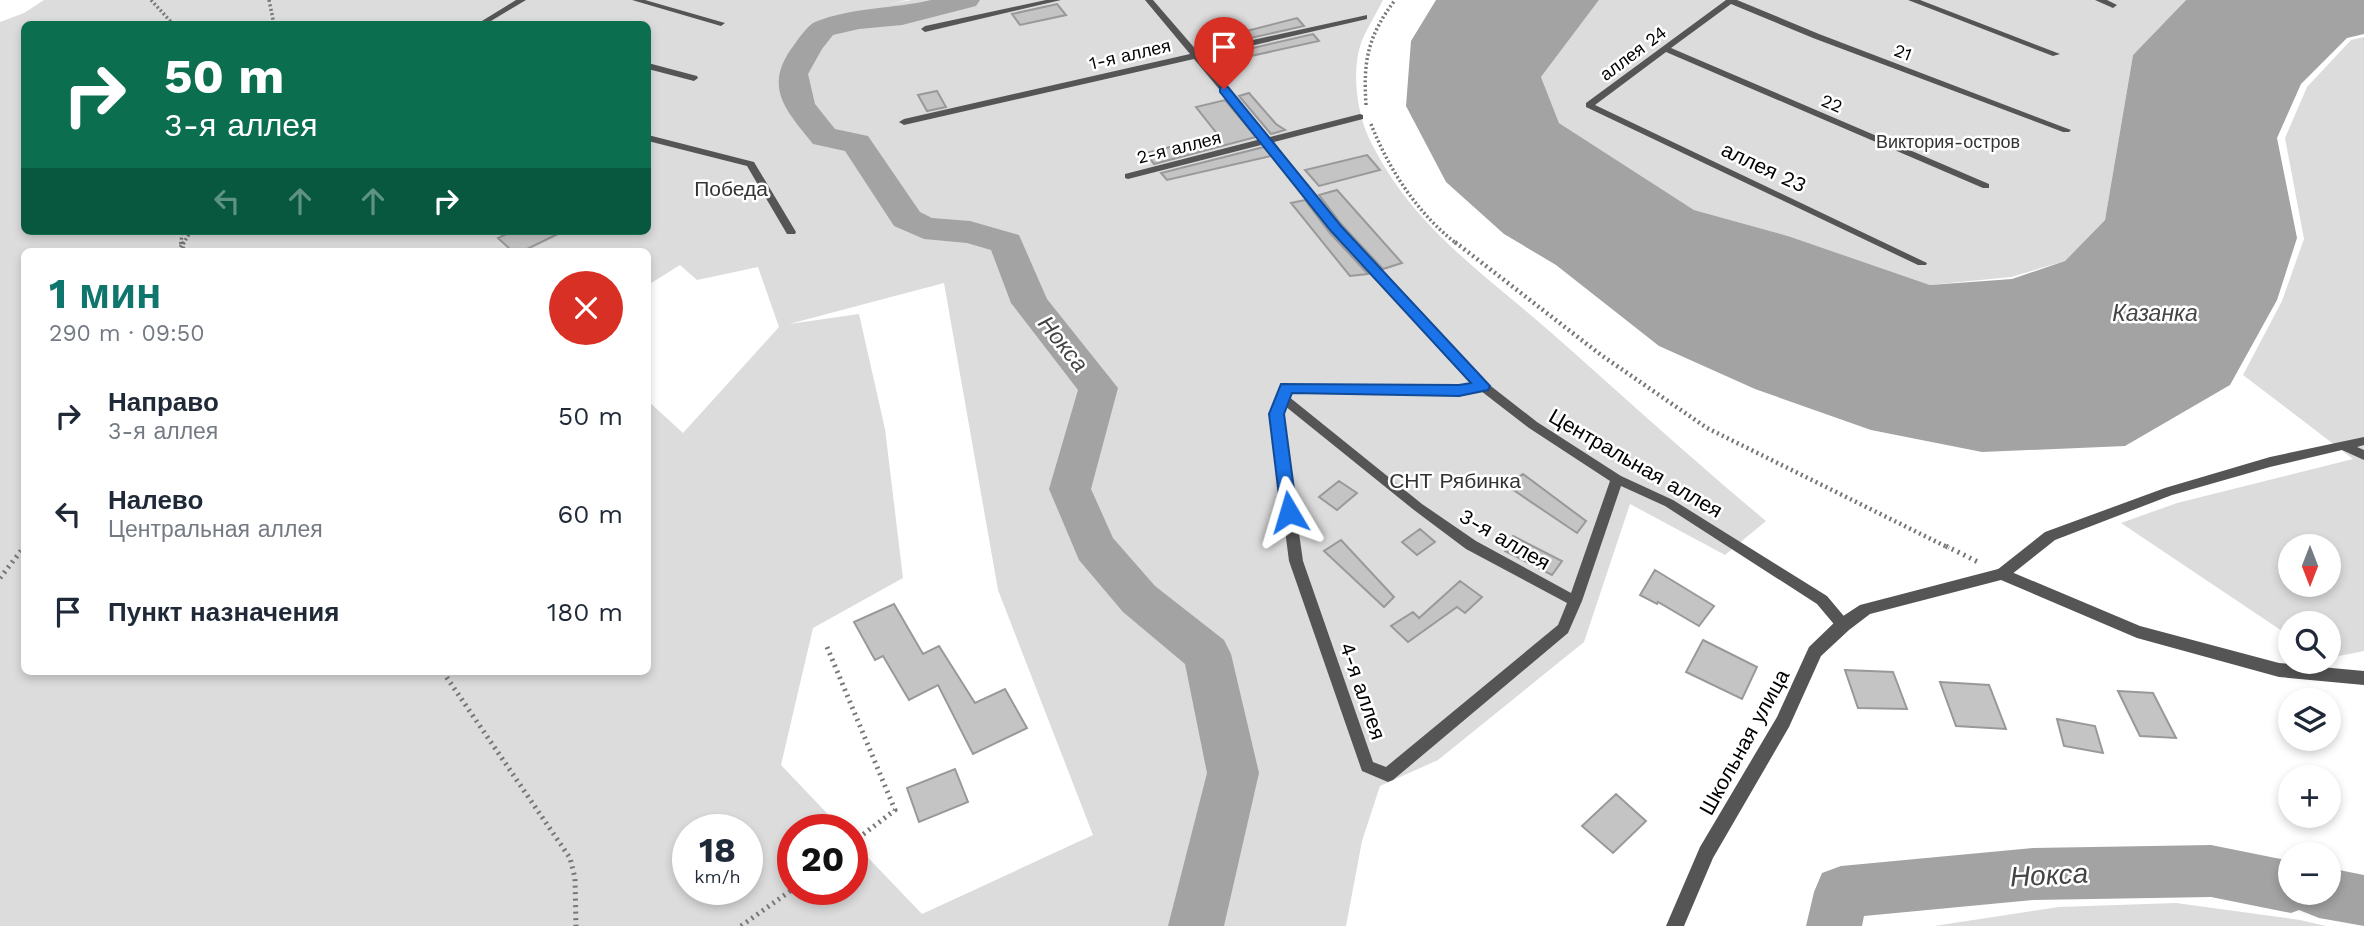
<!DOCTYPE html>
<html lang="ru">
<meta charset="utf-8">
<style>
body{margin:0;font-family:"Work Sans",sans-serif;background:#f2f2f3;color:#1f2937;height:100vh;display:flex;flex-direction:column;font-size:26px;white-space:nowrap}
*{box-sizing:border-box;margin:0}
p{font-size:23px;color:#747a83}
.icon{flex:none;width:38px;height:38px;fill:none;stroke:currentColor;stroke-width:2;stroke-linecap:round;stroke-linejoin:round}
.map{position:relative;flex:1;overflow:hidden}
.drawer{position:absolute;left:21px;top:248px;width:630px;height:427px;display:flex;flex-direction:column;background:#fff;border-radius:10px;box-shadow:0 4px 10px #0003}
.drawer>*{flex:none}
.hud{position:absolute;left:21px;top:21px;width:630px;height:214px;border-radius:10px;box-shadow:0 4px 10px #0003;background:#0b6e4f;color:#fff;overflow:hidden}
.needle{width:46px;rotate:180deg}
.fabs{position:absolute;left:2278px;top:534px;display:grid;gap:14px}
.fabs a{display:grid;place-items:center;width:63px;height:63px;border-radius:50%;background:#fff;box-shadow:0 4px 10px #0003;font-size:35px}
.speed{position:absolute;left:672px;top:814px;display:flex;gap:14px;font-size:35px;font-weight:700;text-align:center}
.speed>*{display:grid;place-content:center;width:91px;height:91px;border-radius:50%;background:#fff;box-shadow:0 4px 10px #0003;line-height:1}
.speed small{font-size:18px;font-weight:400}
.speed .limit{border:10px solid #d22;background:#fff;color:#111}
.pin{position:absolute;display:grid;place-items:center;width:60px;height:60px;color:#fff;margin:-72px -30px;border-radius:50% 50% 50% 0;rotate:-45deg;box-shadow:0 0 7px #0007}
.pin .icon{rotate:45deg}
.me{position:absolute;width:77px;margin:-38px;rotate:353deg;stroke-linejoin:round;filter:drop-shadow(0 0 5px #0008)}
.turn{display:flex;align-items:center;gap:24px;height:147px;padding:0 28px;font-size:32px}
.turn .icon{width:91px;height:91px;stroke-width:2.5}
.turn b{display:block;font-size:49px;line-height:60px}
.lanes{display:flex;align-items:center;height:66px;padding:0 28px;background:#0003;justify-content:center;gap:35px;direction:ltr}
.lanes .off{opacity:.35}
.round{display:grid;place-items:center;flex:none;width:74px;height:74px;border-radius:37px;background:#f2f2f3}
.head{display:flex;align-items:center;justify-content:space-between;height:119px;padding:0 28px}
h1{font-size:42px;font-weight:700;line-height:52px;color:#0f766e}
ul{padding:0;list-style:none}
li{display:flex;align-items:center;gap:21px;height:98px;padding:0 28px}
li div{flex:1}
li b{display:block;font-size:26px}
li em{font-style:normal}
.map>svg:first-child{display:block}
.green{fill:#dcdcdc;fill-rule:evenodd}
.water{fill:#a3a3a3}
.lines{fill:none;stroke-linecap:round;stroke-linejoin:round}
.river{fill:#a3a3a3;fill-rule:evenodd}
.building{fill:#c4c4c4;stroke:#999;stroke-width:2}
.path-far2{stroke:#777;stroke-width:3.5;stroke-dasharray:2 2.5;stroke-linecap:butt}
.path-far1{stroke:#777;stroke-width:4.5;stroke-dasharray:2 3.5;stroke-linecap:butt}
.path{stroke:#777;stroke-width:5;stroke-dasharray:2 4.5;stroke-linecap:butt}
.lane{fill:#555;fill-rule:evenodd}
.street{fill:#555;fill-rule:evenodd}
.route{fill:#1a73e8;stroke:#114b97;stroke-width:2}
.labels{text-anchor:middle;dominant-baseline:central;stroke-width:5;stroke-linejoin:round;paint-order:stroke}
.far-street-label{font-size:18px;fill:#000;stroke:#fff}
.far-park-label{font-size:18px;fill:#333;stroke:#fff}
.street-label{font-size:21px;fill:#000;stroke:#fff}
.park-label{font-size:21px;fill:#333;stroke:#fff}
.water-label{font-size:23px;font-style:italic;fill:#444;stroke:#fff}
.near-water-label{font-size:28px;font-style:italic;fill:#444;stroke:#fff}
</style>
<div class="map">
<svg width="2364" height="926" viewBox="0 0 2364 926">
<rect width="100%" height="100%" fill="#fff"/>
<path class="green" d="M44 0H907L890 4 911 0H1383C1377 12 1369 25 1363 38 1351 66 1356 109 1368 136 1410 226 1484 273 1555 336 1625 398 1694 461 1766 521L1725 555 1630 504 1584 642 1438 760 1380 786 1362 841 1346 926H0V22L24 13ZM24 24H648V231H24ZM24 252H648V285L680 265 697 280 758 267 779 327 683 433 648 401V672H24ZM944 283 998 590 1093 835 922 914 852 841V889H793V830L842 829 781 765 813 628 903 578 885 429 859 314 789 324ZM688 830H747V889H688Z
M1599 0H2186L2133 55 2105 220 2065 261 2011 277 1930 285 1788 236 1694 210 1559 123 1541 77Z
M2364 37V651L2329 658V623H2291V637L2121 523 2177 503 2353 459 2243 375 2282 301 2304 239 2285 138 2307 87 2351 40ZM2291 546H2329V584H2291Z
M2176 903 2300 920 2326 926H1934L2059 907Z"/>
<path class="water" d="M1436 0H1599L1541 77 1559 123 1694 210 1788 236 1930 285 2012 279 2065 261 2105 220 2133 55 2186 0H2364V34L2347 38 2301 84 2277 138 2297 238 2277 300 2230 385 2125 446 1982 452 1871 430 1755 389 1659 346 1556 265 1504 234 1446 182 1406 106 1411 41Z"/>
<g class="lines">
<path class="river" d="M931 0H980L976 6 902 25 859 29 833 35 822 49 808 74 815 104 835 129 868 136 920 212 932 218 970 221 1019 235 1047 299 1118 388 1091 489 1113 538 1155 586 1224 640 1231 654 1259 773 1224 926H1168L1207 773 1185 664 1123 612 1079 560 1049 489 1078 390 1011 303 991 250 967 243 924 239 894 226 845 151 813 144C786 110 762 87 794 45 799 38 807 26 815 22 852 7 894 9 931 0Z
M2211 845 2291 861V892H2329V868L2364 875V926L2319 918 2299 910 2291 913 2211 897 2033 900 1864 916 1862 926H1806L1814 892 1822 873 1841 866 2033 848Z"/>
</g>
<path class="building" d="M1057 4 1066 15 1020 25 1012 14Z
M1297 18 1304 26 1228 43 1223 37Z
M1313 34 1319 41 1242 58 1236 52Z
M937 91 946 107 927 111 918 95Z
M1249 93 1276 124 1285 130 1271 134 1239 96Z
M1225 100 1256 137 1154 164 1146 153 1218 135 1196 107Z
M1264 147 1271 156 1167 180 1161 173Z
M1367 155 1380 170 1319 186 1305 170Z
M1337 190 1402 263 1383 269 1342 225 1319 195Z
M1305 200 1330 233 1368 274 1350 276 1291 203Z
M513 231H564L521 252H513L498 238Z
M1523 474 1586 521 1577 533 1506 485Z
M1339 481 1357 493 1337 510 1319 497Z
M1420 529 1435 542 1417 555 1402 542Z
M1513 536 1562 561 1552 575 1505 551Z
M1341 540 1394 597 1384 607 1324 551Z
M1655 570 1714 606 1699 626 1658 602 1657 604 1640 595Z
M1460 581 1482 597 1465 613 1457 607 1408 642 1391 626 1413 612 1419 618Z
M894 604 923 654 939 646 975 703 1005 689 1027 728 973 754 938 685 909 700 883 656 875 660 854 622Z
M1703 640 1757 667 1742 699 1686 672Z
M1845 670 1893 672 1907 709 1858 708Z
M1940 682 1989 685 2006 729 1956 726Z
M2118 691 2153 693 2176 738 2140 736Z
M2057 719 2095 726 2103 753 2064 746Z
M955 769 968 802 919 822 907 788Z
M1616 794 1646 821 1613 853 1582 826Z"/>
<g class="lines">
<path class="path-far2" d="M151 0 173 24
M269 0 274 24
M1366 105C1363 60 1368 36 1395 0
M1371 124C1389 170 1418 214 1457 244
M181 244 182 231
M183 244 191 231"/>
<path class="path-far1" d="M181 242 184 252
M1455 242 1601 355 1707 428 1949 548
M178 252 184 242"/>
<path class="path" d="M1946 546 1980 563
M0 578 24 547
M827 647 895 810 852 843
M443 672 570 858 575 878 576 926
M741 926 793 889"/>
<path class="lane" d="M516 0H526L486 24H477Z
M632 0H645L725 23 721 26Z
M1046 0H1061L925 32 921 29 925 26Z
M1145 0H1153L1198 52 1367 15V19L1202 57 1270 137 1360 114 1363 115V119L1274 142 1340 227 1487 383 1537 422 1621 476 1673 500 1827 596 1848 621 1850 625 1848 629 1843 631 1838 629 1817 604 1665 506 1621 486 1582 601 1568 633 1393 780 1388 782 1362 771 1289 561 1270 414 1280 388 1286 384 1459 387 1474 384 1332 231 1265 144 1128 179 1125 178V174L1261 139 1194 59 904 125 899 122 904 119 1190 54ZM1481 391 1529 428 1610 481 1571 593 1476 541 1422 504 1288 396 1290 392 1459 395ZM1285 406 1414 510 1466 549 1567 603 1558 625 1386 767 1373 762 1303 561 1282 414Z
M1726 0H1737L1819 34 2071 130 2069 132H2063L1813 38 1731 4 1671 48 1989 184V188H1983L1666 52 1595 105 1927 263 1926 265H1918L1586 107V103Z
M1908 0H1920L2060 54 2053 56Z
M2095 0H2107L2117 5 2113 8Z
M648 63 697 76 698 78 694 81 648 69Z
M648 135 754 162 796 232 795 234H787L747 166 648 141Z
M2364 437V445L2357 447 2364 450V460L2342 450 2270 467 2172 495 2055 540 2007 578 2002 579 1997 578 1995 574 1997 570 2045 532 2165 488 2270 457Z"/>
<path class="street" d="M2002 568 2140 626 2279 663 2364 671V685L2279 677 2137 638 2001 580 1870 614 1849 630 1821 656 1789 727 1713 858 1684 926H1666L1700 847 1777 717 1809 647 1837 620 1860 605Z"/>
</g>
<path class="route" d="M1220 87H1228L1341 226 1490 386 1488 390 1459 396 1292 393 1284 414 1297 512 1289 519 1281 512 1269 414 1281 384 1459 385 1471 383 1331 231 1220 92Z"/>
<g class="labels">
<g class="far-street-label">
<text transform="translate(1903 52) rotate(21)">21</text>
<text transform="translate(1633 53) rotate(-37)">аллея 24</text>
<text transform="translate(1130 54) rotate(-13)">1-я аллея</text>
<text transform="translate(1832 103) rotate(23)">22</text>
<text transform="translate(1179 147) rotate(-14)">2-я аллея</text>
</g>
<g class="far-park-label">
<text x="1948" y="141">Виктория-остров</text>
</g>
<g class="street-label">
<text transform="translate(1764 167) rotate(25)">аллея 23</text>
<text transform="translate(1636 463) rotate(30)">Центральная аллея</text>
<text transform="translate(1505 539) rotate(30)">3-я аллея</text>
<text transform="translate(1363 691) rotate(71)">4-я аллея</text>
<text transform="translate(1744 742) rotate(-61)">Школьная улица</text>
</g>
<g class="park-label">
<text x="731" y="188">Победа</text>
<text x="1455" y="480">СНТ Рябинка</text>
</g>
<g class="water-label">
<text x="2155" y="313">Казанка</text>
<text transform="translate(1063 344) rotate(51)">Нокса</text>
</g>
<g class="near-water-label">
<text transform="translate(2049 875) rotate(-3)">Нокса</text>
</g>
</g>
</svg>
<div class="fabs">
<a><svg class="needle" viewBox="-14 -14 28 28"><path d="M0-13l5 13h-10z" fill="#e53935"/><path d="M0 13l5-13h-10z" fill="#747a83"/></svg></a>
<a><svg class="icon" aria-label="search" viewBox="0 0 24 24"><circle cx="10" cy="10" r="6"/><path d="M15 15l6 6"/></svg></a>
<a><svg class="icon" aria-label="layers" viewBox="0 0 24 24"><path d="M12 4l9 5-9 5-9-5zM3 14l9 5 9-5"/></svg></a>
<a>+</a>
<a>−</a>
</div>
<div class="speed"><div>18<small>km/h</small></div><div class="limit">20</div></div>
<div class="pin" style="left:1224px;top:89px;background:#d93025"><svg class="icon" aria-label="arrive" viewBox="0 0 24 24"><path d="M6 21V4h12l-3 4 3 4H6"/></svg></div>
<svg class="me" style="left:1289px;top:512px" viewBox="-20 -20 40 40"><path d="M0-17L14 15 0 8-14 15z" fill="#1a73e8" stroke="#fff" stroke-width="4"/></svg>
<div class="hud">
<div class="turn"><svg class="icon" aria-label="right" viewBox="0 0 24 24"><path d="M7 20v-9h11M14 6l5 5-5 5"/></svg><div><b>50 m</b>3-я аллея</div></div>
<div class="lanes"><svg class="icon off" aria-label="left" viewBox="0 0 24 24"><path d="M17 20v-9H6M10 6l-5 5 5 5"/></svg><svg class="icon off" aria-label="ahead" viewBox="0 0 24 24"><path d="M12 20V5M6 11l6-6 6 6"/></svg><svg class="icon off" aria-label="ahead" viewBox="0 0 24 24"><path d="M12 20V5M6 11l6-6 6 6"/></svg><svg class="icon" aria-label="right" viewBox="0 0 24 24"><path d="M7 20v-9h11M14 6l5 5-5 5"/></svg></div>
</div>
<section class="drawer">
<div class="head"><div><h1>1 мин</h1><p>290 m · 09:50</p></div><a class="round" style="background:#d93025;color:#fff"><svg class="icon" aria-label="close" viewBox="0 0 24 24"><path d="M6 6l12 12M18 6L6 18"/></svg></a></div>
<ul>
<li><svg class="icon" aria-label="right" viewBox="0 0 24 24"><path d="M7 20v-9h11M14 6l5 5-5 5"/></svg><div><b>Направо</b><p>3-я аллея</p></div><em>50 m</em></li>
<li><svg class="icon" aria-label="left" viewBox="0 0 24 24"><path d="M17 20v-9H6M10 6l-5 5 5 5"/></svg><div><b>Налево</b><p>Центральная аллея</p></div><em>60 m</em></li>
<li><svg class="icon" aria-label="arrive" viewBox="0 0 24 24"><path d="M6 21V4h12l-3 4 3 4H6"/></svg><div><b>Пункт назначения</b></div><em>180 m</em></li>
</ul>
</section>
</div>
